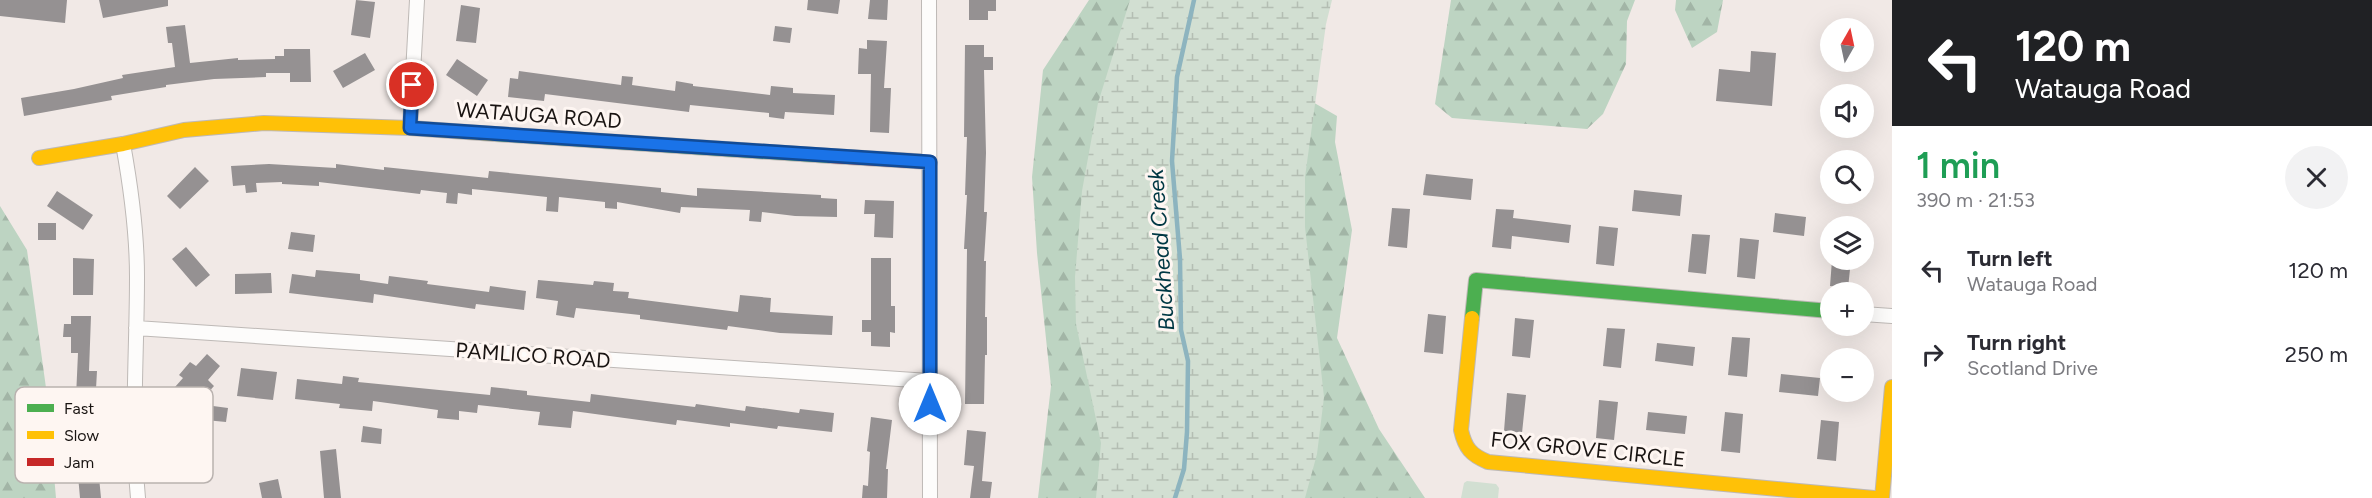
<!DOCTYPE html>
<meta charset="utf-8">
<style>
body{margin:0;font-family:Figtree,sans-serif;background:#f2f2f3;color:#2b2b33;height:100vh;display:flex;flex-direction:column;font-size:22px;white-space:nowrap}
*{box-sizing:border-box;margin:0}
p{font-size:20px;color:#7c7c81}
.icon{flex:none;width:33px;height:33px;fill:none;stroke:currentColor;stroke-width:2;stroke-linecap:round;stroke-linejoin:round}
.map{position:relative;flex:1;overflow:hidden}
.drawer{display:flex;flex-direction:column;background:#fff;width:480px}
.drawer>*{flex:none}
.banner{background:#202124;color:#fff;overflow:hidden}
.needle{width:39px;rotate:9deg}
.controls{position:absolute;left:1820px;top:18px;display:grid;gap:12px}
.controls a{display:grid;place-items:center;width:54px;height:54px;border-radius:50%;background:#fff;box-shadow:0 6px 24px #0002;font-size:30px}
.pin{position:absolute;display:grid;place-items:center;width:51px;height:51px;color:#fff;margin:-26px;border:3px solid #fff;border-radius:50%;box-shadow:0 2px 6px #0007}
.me{position:absolute;width:66px;margin:-33px;rotate:0deg;stroke-linejoin:round;filter:drop-shadow(0 0 4px #0008)}
.turn{display:flex;align-items:center;gap:21px;height:126px;padding:0 24px;font-size:27px}
.turn .icon{width:78px;height:78px;stroke-width:2.5}
.turn b{display:block;font-size:42px;line-height:51px}
.round{display:grid;place-items:center;flex:none;width:63px;height:63px;border-radius:32px;background:#f2f2f3}
.head{display:flex;align-items:center;justify-content:space-between;height:102px;padding:0 24px}
h1{font-size:36px;font-weight:600;line-height:45px;color:#1e9e55}
ul{padding:0;list-style:none}
li{display:flex;align-items:center;gap:18px;height:84px;padding:0 24px}
li div{flex:1}
li b{display:block;font-size:22px}
li em{font-style:normal}
main{display:flex;flex:1;min-height:0}
.map>svg:first-child{display:block}
.green{fill:#d2dfd2}
.forest{fill:url(#forest-firs)}
.wetland{fill:url(#wetland-marsh)}
.lines{fill:none;stroke-linecap:round;stroke-linejoin:round}
.stream{stroke:#8db4bf;stroke-width:4.5}
.building{fill:#959192}
.street-casing{stroke:#beb9b6;stroke-width:16}
.fast-casing{stroke:#beb9b6;stroke-width:16}
.slow-casing{stroke:#beb9b6;stroke-width:16}
.jam-casing{stroke:#beb9b6;stroke-width:16}
.street{stroke:#fdfcfb;stroke-width:14}
.fast{stroke:#4caf50;stroke-width:14}
.slow{stroke:#ffc107;stroke-width:14}
.jam{stroke:#c62828;stroke-width:14}
.route-casing{stroke:#114b97;stroke-width:15}
.route{stroke:#1a73e8;stroke-width:10}
.labels{text-anchor:middle;dominant-baseline:central;stroke-width:6;stroke-linejoin:round;paint-order:stroke}
.street-label{font-size:21px;fill:#191412;stroke:#fef6f2}
.water-label{font-size:22px;font-style:italic;fill:#003844;stroke:#fef6f2}
.key{fill:#fef6f2;stroke:#b9b2af;stroke-width:1.5}
.key-label{font-size:16px;fill:#191412}
</style>
<main>
<div class="map">
<svg width="1892" height="498" viewBox="0 0 1892 498">
<defs>
<pattern id="forest-firs" width="22" height="20" patternUnits="userSpaceOnUse" patternTransform="scale(1.5)"><rect width="22" height="20" fill="#bdd4c2"/><path d="M5 1l3.5 6h-7zM16 11l3.5 6h-7z" fill="#a2b5a6"/></pattern>
<pattern id="wetland-marsh" width="20" height="14" patternUnits="userSpaceOnUse" patternTransform="scale(1.5)"><rect width="20" height="14" fill="#d2dfd2"/><path d="M1 5h8M5 5V1M11 12h8M15 12V8" fill="none" stroke="#b4beb3"/></pattern>
</defs>
<rect width="100%" height="100%" fill="#f1e9e6"/>
<path class="green" d="M1467 481 1496 484 1499 488 1498 498H1461L1464 483Z"/>
<path class="forest" d="M1089 0H1315L1304 97 1337 116 1335 142 1352 230 1337 338 1379 429 1425 498H1038L1051 386 1037 253 1032 177 1043 70Z
M1451 0H1635L1627 21 1626 64 1603 114 1587 129 1452 118 1435 104Z
M1676 0H1723L1717 32 1692 48 1675 10Z
M0 206 27 250 47 395 56 498H0Z"/>
<path class="wetland" d="M1130 0H1332L1326 24 1305 177V227L1324 397 1317 454 1305 498H1096L1101 443 1076 324 1075 277 1082 191 1098 103Z"/>
<g class="lines">
<path class="stream" d="M1175 498 1184 469 1187 432 1188 361 1181 330 1180 259 1172 161 1177 77 1194 0"/>
</g>
<path class="building" d="M0 0H67L65 23 0 16Z
M99 0H168V6L103 18Z
M356 0 375 2 370 38 351 35Z
M808 0H840L838 14 807 10Z
M870 0H888L887 20 868 19Z
M969 0H996V11H988V20H969Z
M461 5 480 8 476 43 456 41Z
M185 25 190 63 238 58V60L275 59V56H284V49H310L311 82H290V73H266V77L214 79 166 85V87L111 96 112 100 24 116 21 98 74 89 123 78 122 75 175 67 172 43H168L166 27Z
M775 26 792 28 790 43 773 41Z
M867 40 887 41 884 88H891L889 133 870 132 871 74H858L859 48 867 49Z
M965 45H984V57H993V70H984L986 153 984 212H987L984 261H986L985 317H987V355H985L984 404H965L967 249H964L967 195H965L967 137H964Z
M1751 51 1776 53 1772 106 1716 101 1719 69 1750 72Z
M365 53 375 70 343 88 333 71Z
M457 59 488 80 477 96 446 75Z
M519 71 621 85 622 76 633 77 632 85 675 91 676 81 693 84V86L770 95 771 86 793 88V93L835 95 834 115 785 112 784 119 769 117V113L690 105 689 112 545 94 544 101 508 97 510 78 518 79Z
M269 164 336 168V164L384 170V167L488 178 489 171 661 188V192L697 196V188L821 195V198L837 199V217L795 216 762 212 761 222 749 221 750 210 681 207 680 213 617 202V209L605 208V202L559 197 558 212 546 211 547 197 472 189V195L458 193 457 204 446 203 447 193 421 190 420 194 319 182V186L282 184V182L256 183 257 192 246 193 245 185 233 186 231 166Z
M195 167 209 181 180 209 167 196Z
M1426 174 1473 179 1471 200 1423 195Z
M1634 190 1682 195 1680 216 1632 211Z
M57 191 93 215 83 230 47 206Z
M865 200 894 201 893 238 874 237 875 214H864Z
M1392 208 1410 209 1407 248 1388 246Z
M1496 209 1514 210 1513 218 1571 225 1569 243 1512 236 1511 249 1492 247Z
M1775 213 1806 217 1804 236 1773 232Z
M38 223H56V240H38Z
M1599 226 1618 228 1614 266 1596 264Z
M291 232 315 235 313 252 288 249Z
M1692 234 1710 235 1706 274 1688 272Z
M1740 238 1759 240 1755 279 1737 277Z
M186 247 210 275 196 287 172 259Z
M73 258 94 259 93 295H73Z
M871 258H891V306H895V333L890 332V347L871 346V332H862V320H871Z
M1832 260H1851L1848 288 1830 286Z
M316 270 360 274V280L388 284 389 276 428 281 427 284 489 292 490 286 526 291 524 310 476 304 475 309 374 294 373 303 289 293 292 274 315 277Z
M271 273 272 293 235 294V274Z
M538 280 593 285 594 281 614 283 613 291 629 292 628 298 738 312 740 295 771 298 770 312 833 316 832 335 780 333 728 326 727 330 640 319V315L576 308 574 318 556 315 558 301 536 298Z
M1428 314 1446 316 1443 354 1424 352Z
M71 316H91L89 371H97L95 407H93V477H99L101 498H80L77 464H73V450H64V439H72V419H75L78 353H71V337H63L64 324H71Z
M1515 318 1534 320 1530 358 1512 356Z
M1607 328 1625 329 1621 368 1603 366Z
M1732 337 1750 338 1747 377 1728 375Z
M1657 343 1695 347 1693 366 1655 361Z
M207 354 220 366 208 380 214 386 198 404 228 408 226 422 195 419 199 474 178 475 177 430H180L181 392 175 387 183 378 179 375 190 362 196 366Z
M241 368 277 372 273 400 237 396Z
M1781 374 1820 378 1818 396 1779 392Z
M343 376 359 378 358 382 490 395 491 387 527 391V395L590 402 591 394 695 407 696 404 745 411 746 406 799 413 800 409 834 413 832 432 778 426 777 429 730 423V427L677 420 676 425 573 411 571 428 538 425 540 412 478 405 477 413 459 411V420L437 418 438 410 373 401 372 411 339 408 340 404 295 399 297 379 342 384Z
M1507 393 1526 395 1522 433 1504 431Z
M1599 400 1618 402 1614 440 1596 438Z
M1648 412 1687 416 1685 434 1646 430Z
M1725 412 1743 414 1740 453 1721 451Z
M871 417 892 420 886 469H888L887 498H862L863 485 868 486 870 452 867 451Z
M1821 420 1839 422 1836 461 1817 459Z
M363 426 382 429 381 444 361 442Z
M967 430 986 432 982 481 992 482 990 498H970L974 466 964 465Z
M336 449 341 498H324L320 451Z
M278 479 282 498H262L259 483Z"/>
<g class="lines">
<defs>
<path id="street" d="M929 0 930 498
M410 128 417 0
M123 144C131 188 137 232 137 277 137 351 131 425 138 498
M1863 314 1892 316
M136 328 929 381"/>
<path id="fast" d="M495 134 831 156
M1472 318 1476 280 1830 311"/>
<path id="slow" d="M39 158 123 144 184 130 264 123 410 128 495 134
M1472 318 1461 430C1465 448 1471 455 1488 462L1874 498
M1882 498 1892 387"/>
<path id="jam" d="M831 156 930 162"/>
</defs>
<use href="#street" class="street-casing"/>
<use href="#fast" class="fast-casing"/>
<use href="#slow" class="slow-casing"/>
<use href="#jam" class="jam-casing"/>
<use href="#street" class="street"/>
<use href="#fast" class="fast"/>
<use href="#slow" class="slow"/>
<use href="#jam" class="jam"/>
</g>
<g class="lines">
<defs>
<path id="route" d="M412 85 410 128 930 162V404"/>
</defs>
<use href="#route" class="route-casing"/>
<use href="#route" class="route"/>
</g>
<g class="labels">
<g class="street-label">
<text transform="translate(539 115) rotate(4)">WATAUGA ROAD</text>
<text transform="translate(533 355) rotate(4)">PAMLICO ROAD</text>
<text transform="translate(1588 449) rotate(6)">FOX GROVE CIRCLE</text>
</g>
<g class="water-label">
<text transform="translate(1161 250) rotate(-94)">Buckhead Creek</text>
</g>
</g>
<rect x="15" y="387" width="198" height="96" rx="9" class="key"/>
<rect x="27" y="404" width="27" height="8" fill="#4caf50"/>
<rect x="27" y="431" width="27" height="8" fill="#ffc107"/>
<rect x="27" y="458" width="27" height="8" fill="#c62828"/>
<g class="key-label">
<text x="64" y="414">Fast</text>
<text x="64" y="441">Slow</text>
<text x="64" y="468">Jam</text>
</g>
</svg>
<div class="controls">
<a><svg class="needle" viewBox="-14 -14 28 28"><path d="M0-13l5 13h-10z" fill="#e53935"/><path d="M0 13l5-13h-10z" fill="#7c7c81"/></svg></a>
<a><svg class="icon" aria-label="sound" viewBox="0 0 24 24"><path d="M4 9h4l5-4v14l-5-4H4zM17 9q2 3 0 6"/></svg></a>
<a><svg class="icon" aria-label="search" viewBox="0 0 24 24"><circle cx="10" cy="10" r="6"/><path d="M15 15l6 6"/></svg></a>
<a><svg class="icon" aria-label="layers" viewBox="0 0 24 24"><path d="M12 4l9 5-9 5-9-5zM3 14l9 5 9-5"/></svg></a>
<a>+</a>
<a>−</a>
</div>
<div class="pin" style="left:412px;top:85px;background:#d93025"><svg class="icon" aria-label="arrive" viewBox="0 0 24 24"><path d="M6 21V4h12l-3 4 3 4H6"/></svg></div>
<svg class="me" style="left:930px;top:404px" viewBox="-20 -20 40 40"><circle r="19" fill="#fff"/><path d="M0-13L10 11 0 6-10 11z" fill="#1a73e8"/></svg>
</div>
<section class="drawer">
<div class="banner">
<div class="turn"><svg class="icon" aria-label="left" viewBox="0 0 24 24"><path d="M17 20v-9H6M10 6l-5 5 5 5"/></svg><div><b>120 m</b>Watauga Road</div></div>
</div>
<div class="head"><div><h1>1 min</h1><p>390 m · 21:53</p></div><a class="round"><svg class="icon" aria-label="close" viewBox="0 0 24 24"><path d="M6 6l12 12M18 6L6 18"/></svg></a></div>
<ul>
<li><svg class="icon" aria-label="left" viewBox="0 0 24 24"><path d="M17 20v-9H6M10 6l-5 5 5 5"/></svg><div><b>Turn left</b><p>Watauga Road</p></div><em>120 m</em></li>
<li><svg class="icon" aria-label="right" viewBox="0 0 24 24"><path d="M7 20v-9h11M14 6l5 5-5 5"/></svg><div><b>Turn right</b><p>Scotland Drive</p></div><em>250 m</em></li>
</ul>
</section>
</main>
